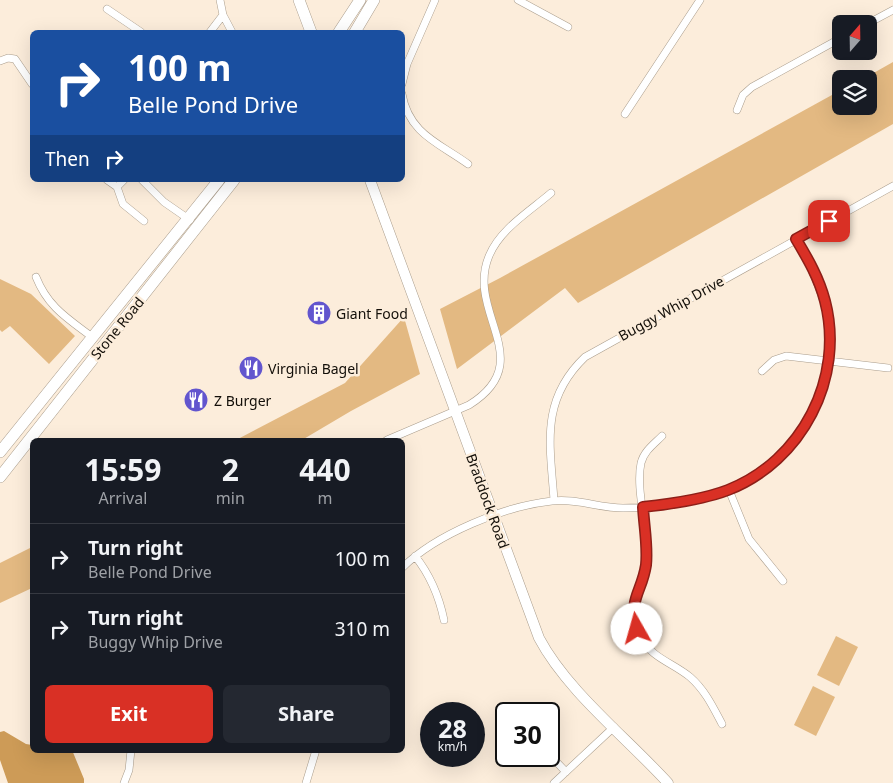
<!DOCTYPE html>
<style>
body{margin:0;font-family:"Noto Sans",sans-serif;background:#242831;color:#f1f3f6;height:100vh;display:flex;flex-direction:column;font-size:19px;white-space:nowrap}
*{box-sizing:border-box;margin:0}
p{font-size:16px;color:#9ea1a6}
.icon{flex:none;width:28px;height:28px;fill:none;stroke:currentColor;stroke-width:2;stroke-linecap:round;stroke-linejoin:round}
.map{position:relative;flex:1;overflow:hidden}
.side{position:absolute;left:30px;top:438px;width:375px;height:315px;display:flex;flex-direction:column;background:#171b24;border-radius:8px;box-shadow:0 5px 20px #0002}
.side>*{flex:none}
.hud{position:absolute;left:30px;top:30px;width:375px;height:152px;border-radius:8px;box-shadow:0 5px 20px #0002;background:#1a4fa0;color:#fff;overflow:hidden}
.needle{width:32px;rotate:20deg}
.buttons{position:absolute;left:832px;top:15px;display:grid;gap:10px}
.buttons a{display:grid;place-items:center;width:45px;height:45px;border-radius:8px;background:#171b24;box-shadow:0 5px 20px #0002;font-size:25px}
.speed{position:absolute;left:420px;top:702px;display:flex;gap:10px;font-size:25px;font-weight:700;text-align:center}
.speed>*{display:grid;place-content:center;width:65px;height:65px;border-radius:50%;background:#171b24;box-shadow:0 5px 20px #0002;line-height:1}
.speed small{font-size:12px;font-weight:400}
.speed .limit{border:2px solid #111;border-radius:8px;background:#fff;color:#111}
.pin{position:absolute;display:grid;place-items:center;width:42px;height:42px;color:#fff;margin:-21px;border-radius:10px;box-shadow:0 2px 8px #0006}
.me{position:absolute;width:55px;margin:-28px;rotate:353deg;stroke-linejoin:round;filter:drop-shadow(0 0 4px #0008)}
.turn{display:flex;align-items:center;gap:18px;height:105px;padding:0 15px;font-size:22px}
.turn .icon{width:65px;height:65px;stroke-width:2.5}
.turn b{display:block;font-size:35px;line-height:42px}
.then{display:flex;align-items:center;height:48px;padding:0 15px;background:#0003;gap:10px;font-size:19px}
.eta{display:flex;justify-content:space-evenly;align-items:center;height:85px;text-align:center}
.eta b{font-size:30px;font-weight:700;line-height:35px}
.primary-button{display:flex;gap:10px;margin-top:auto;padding:10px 15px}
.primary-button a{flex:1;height:58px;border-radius:8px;background:#d93025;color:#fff;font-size:20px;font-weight:700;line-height:58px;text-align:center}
.primary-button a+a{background:#242831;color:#f1f3f6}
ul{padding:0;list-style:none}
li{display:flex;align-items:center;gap:15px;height:70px;padding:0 15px;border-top:1px solid #363941}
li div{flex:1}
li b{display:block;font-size:19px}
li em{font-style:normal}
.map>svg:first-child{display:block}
.green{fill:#e3b982}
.water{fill:#cd9b57}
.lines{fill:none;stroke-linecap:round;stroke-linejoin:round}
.street-casing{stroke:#aa9d8c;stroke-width:8}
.secondary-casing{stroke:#aa9d8c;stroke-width:11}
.primary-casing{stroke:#aa9d8c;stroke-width:12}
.street{stroke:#fff;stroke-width:7}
.secondary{stroke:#fff;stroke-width:10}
.primary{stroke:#fff;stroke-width:11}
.route-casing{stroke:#8d1f18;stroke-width:12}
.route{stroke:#d93025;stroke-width:9}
.labels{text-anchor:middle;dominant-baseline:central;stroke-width:5;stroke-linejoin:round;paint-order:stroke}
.street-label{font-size:14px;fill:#130f09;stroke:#fceddb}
.poi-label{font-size:14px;fill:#130f09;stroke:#fceddb;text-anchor:start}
</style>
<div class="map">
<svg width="893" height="783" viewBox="0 0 893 783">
<rect width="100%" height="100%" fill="#fceddb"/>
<path class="green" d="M893 62V124L578 303 565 288 457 369 440 309 500 278 841 90V106H869V79H863Z
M0 279 31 294 75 336 49 364 10 326 2 332 0 330Z
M404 317 420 374 351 411 302 440H236L345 383Z
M32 547V588L0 603V563Z
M836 636 858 647 839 686 817 675Z
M813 686 835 697 816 736 794 725Z"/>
<path class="water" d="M4 731 26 744 32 745V750H72L84 779V783H8L0 760V732Z"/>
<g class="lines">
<defs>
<path id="street" d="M220 0 223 15 232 32
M518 0 568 27
M107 9 141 32
M867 24 893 10
M210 32 223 15
M0 61 8 58 15 59 32 84
M402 84 407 64 435 0
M402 94C409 134 439 143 468 164
M737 110 743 95 752 87 841 38
M625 114 700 0
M107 180 117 187
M124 180 117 187 123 204 144 221
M142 180 164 202 190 220
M36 277C48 307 67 318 92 337
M762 371 774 360 786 356 888 368
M662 436C654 444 644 451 641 463 635 491 650 535 646 565 642 593 623 606 641 638 652 658 673 663 690 677 705 690 713 707 722 724
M387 440 469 405C540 361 465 313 489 256 500 229 530 211 551 193
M729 490 749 539 783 581
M554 500C550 444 540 400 585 357L893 186
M415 556C431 576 439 596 444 620
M402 568C436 534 505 506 552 501 576 498 599 508 623 508 704 508 781 481 817 404 844 344 826 293 796 239
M503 720 506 722
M549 754 566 772
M124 783 129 770 131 750
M306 783 316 750
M554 783 614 727"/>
<path id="secondary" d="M370 180 539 638C567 691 627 738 668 783"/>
<path id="primary" d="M299 0 311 32
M339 32 360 0
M355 32 374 0
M0 452 219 180
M0 477 234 180"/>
</defs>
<use href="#street" class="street-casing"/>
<use href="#secondary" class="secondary-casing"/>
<use href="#primary" class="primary-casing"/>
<use href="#street" class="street"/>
<use href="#secondary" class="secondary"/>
<use href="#primary" class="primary"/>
</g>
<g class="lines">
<defs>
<path id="route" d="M637 629C628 599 642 592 646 565 648 546 644 526 643 507 671 504 702 500 728 490 802 461 845 378 825 301 819 278 808 259 796 239L829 221"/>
</defs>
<use href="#route" class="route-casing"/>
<use href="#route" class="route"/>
</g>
<defs>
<symbol id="building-disc" viewBox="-11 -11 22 22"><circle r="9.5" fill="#6255ce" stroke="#fceddb"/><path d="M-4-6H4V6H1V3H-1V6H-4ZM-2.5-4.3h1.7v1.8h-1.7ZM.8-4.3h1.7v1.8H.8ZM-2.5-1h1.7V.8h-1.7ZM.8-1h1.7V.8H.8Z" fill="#fff"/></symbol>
<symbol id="restaurant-disc" viewBox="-11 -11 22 22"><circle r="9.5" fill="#6255ce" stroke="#fceddb"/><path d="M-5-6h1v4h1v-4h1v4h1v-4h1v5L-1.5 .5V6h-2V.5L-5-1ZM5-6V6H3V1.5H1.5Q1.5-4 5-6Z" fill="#fff"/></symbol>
</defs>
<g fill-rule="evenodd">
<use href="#building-disc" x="305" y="299" width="28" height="28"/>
<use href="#restaurant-disc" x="237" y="354" width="28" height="28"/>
<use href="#restaurant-disc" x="182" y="386" width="28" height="28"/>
</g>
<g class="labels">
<g class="street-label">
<text transform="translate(671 308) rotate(-29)">Buggy Whip Drive</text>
<text transform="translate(117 328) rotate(-51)">Stone Road</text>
<text transform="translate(488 501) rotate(70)">Braddock Road</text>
</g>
<g class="poi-label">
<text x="336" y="313">Giant Food</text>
<text x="268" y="368">Virginia Bagel</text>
<text x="214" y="400">Z Burger</text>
</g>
</g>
</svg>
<div class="buttons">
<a><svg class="needle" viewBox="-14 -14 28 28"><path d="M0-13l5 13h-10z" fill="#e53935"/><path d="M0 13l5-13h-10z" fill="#9ea1a6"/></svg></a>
<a><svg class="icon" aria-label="layers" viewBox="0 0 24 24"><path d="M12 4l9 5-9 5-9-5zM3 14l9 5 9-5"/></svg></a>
</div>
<div class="speed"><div>28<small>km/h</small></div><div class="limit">30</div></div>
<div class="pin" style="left:829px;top:221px;background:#d93025"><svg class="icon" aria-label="arrive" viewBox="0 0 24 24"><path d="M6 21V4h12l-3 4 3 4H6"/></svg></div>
<svg class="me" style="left:637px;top:629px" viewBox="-20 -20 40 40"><circle r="19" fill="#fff"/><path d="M0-13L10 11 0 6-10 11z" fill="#d93025"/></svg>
<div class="hud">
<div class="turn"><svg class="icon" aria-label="right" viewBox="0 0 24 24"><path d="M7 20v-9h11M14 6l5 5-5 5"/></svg><div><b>100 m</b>Belle Pond Drive</div></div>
<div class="then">Then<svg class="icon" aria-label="right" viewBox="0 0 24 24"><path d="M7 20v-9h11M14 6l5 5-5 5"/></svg></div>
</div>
<section class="side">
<div class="eta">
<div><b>15:59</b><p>Arrival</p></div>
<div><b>2</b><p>min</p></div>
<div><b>440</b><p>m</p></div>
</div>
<ul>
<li><svg class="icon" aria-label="right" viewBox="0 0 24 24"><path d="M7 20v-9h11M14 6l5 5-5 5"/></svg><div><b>Turn right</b><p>Belle Pond Drive</p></div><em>100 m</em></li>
<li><svg class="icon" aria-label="right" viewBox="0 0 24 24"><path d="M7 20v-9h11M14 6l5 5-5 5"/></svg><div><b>Turn right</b><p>Buggy Whip Drive</p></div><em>310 m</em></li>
</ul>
<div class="primary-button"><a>Exit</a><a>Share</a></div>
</section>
</div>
